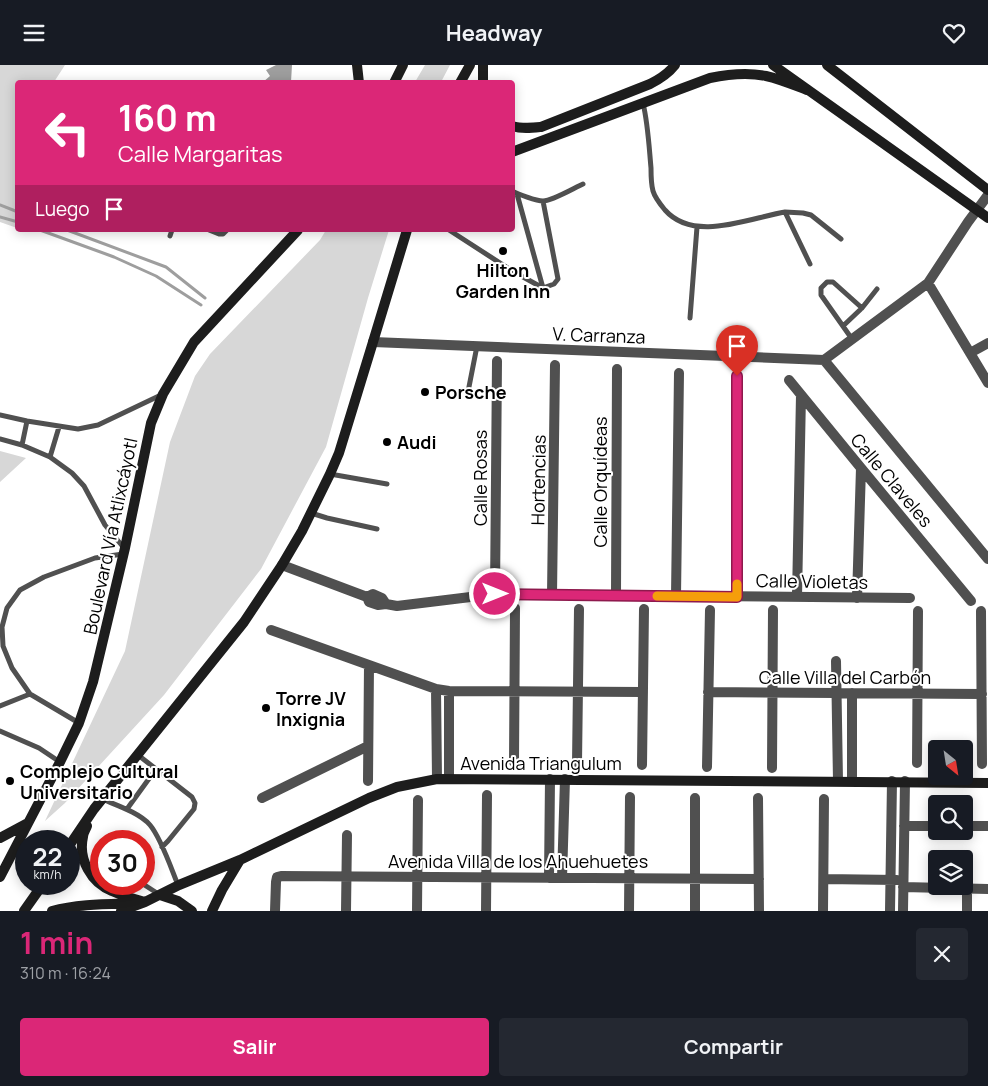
<!DOCTYPE html>
<html lang="es">
<meta charset="utf-8">
<style>
body{margin:0;font-family:Manrope,sans-serif;background:#242831;color:#f1f3f6;height:100vh;display:flex;flex-direction:column;font-size:19px;white-space:nowrap}
*{box-sizing:border-box;margin:0}
p{font-size:16px;color:#9ea1a6}
.icon{flex:none;width:28px;height:28px;fill:none;stroke:currentColor;stroke-width:2;stroke-linecap:round;stroke-linejoin:round}
.map{position:relative;height:846px;overflow:hidden}
.details{display:flex;flex-direction:column;background:#171b24;flex:1}
.details>*{flex:none}
.guide{position:absolute;left:15px;top:15px;width:500px;height:152px;border-radius:5px;box-shadow:0 2px 12px #0003;background:#db2777;color:#fff;overflow:hidden}
.needle{width:32px;rotate:150deg}
.buttons{position:absolute;left:928px;top:675px;display:grid;gap:10px}
.buttons a{display:grid;place-items:center;width:45px;height:45px;border-radius:5px;background:#171b24;box-shadow:0 2px 12px #0003;font-size:25px}
.speed{position:absolute;left:15px;top:765px;display:flex;gap:10px;font-size:25px;font-weight:700;text-align:center}
.speed>*{display:grid;place-content:center;width:65px;height:65px;border-radius:50%;background:#171b24;box-shadow:0 2px 12px #0003;line-height:1}
.speed small{font-size:12px;font-weight:400}
.speed .limit{border:8px solid #d22;background:#fff;color:#111}
.pin{position:absolute;display:grid;place-items:center;width:42px;height:42px;color:#fff;margin:-51px -21px;border-radius:50% 50% 50% 0;rotate:-45deg;box-shadow:0 0 5px #0007}
.pin .icon{rotate:45deg}
.me{position:absolute;width:55px;margin:-28px;rotate:90deg;stroke-linejoin:round;filter:drop-shadow(0 0 4px #0008)}
.turn{display:flex;align-items:center;gap:18px;height:105px;padding:0 20px;font-size:22px}
.turn .icon{width:65px;height:65px;stroke-width:2.5}
.turn b{display:block;font-size:35px;line-height:42px}
.then{display:flex;align-items:center;height:48px;padding:0 20px;background:#0003;gap:10px;font-size:19px}
.round{display:grid;place-items:center;flex:none;width:52px;height:52px;border-radius:5px;background:#242831}
.overview{display:flex;align-items:center;justify-content:space-between;height:85px;padding:0 20px}
h1{font-size:30px;font-weight:700;line-height:38px;color:#db2777}
.action{display:flex;gap:10px;margin-top:auto;padding:10px 20px}
.action a{flex:1;height:58px;border-radius:5px;background:#db2777;color:#fff;font-size:20px;font-weight:700;line-height:58px;text-align:center}
.action a+a{background:#242831;color:#f1f3f6}
header{display:flex;justify-content:space-between;align-items:center;height:65px;padding:0 20px;background:#171b24;font-size:22px;font-weight:700}
.map>svg:first-child{display:block}
.green{fill:#d7d7d7}
.water{fill:#9e9e9e}
.lines{fill:none;stroke-linecap:round;stroke-linejoin:round}
.stream{stroke:#9e9e9e;stroke-width:3}
.lane{stroke:#505050;stroke-width:5}
.street{stroke:#505050;stroke-width:10}
.secondary{stroke:#1d1d1d;stroke-width:10}
.route-casing{stroke:#8e194d;stroke-width:12}
.route{stroke:#db2777;stroke-width:9}
.slow{stroke:#f59e0b;stroke-width:9}
.poi-dot{fill:#000;stroke:#fff;stroke-width:2}
.labels{text-anchor:middle;dominant-baseline:central;stroke-width:4;stroke-linejoin:round;paint-order:stroke}
.poi-label{font-size:18px;font-weight:bold;fill:#000;stroke:#fff;text-anchor:start}
.street-label{font-size:18px;fill:#000;stroke:#fff}
</style>
<header><svg class="icon" aria-label="menu" viewBox="0 0 24 24"><path d="M4 6h16M4 12h16M4 18h16"/></svg>Headway<svg class="icon" aria-label="heart" viewBox="0 0 24 24"><path d="M12 20l-8-8c-3-5 5-10 8-4 3-6 11-1 8 4z"/></svg></header>
<div class="map">
<svg width="988" height="846" viewBox="0 0 988 846">
<rect width="100%" height="100%" fill="#fff"/>
<path class="green" d="M0 0H65L54 17 18 18 17 163 0 157Z
M425 0H450L441 17H415Z
M326 165H389L368 233 326 382 261 504 164 630 65 738 45 756 125 586 170 377 195 311 210 289 320 175Z
M0 386 26 393 0 417Z"/>
<path class="water" d="M276 0H292L291 17H263L270 11 266 5Z"/>
<g class="lines">
<path class="stream" d="M0 140 18 147
M0 152 18 157
M40 165 114 192 156 211 201 240
M67 165 166 202 205 233"/>
<path class="lane" d="M643 38C648 59 649 81 651 103 651 110 651 119 653 126 655 133 660 139 665 145 694 178 749 153 785 147L810 199
M512 126C518 129 536 136 543 136 552 136 574 123 583 119
M517 129 543 223 554 219 558 214 543 136
M785 147 803 148 811 150 841 174
M209 165 219 169H223L227 165
M449 165 514 207 543 223
M170 171 172 165
M690 253 697 162
M843 261 862 243 877 224
M852 274 821 230V223L827 217H833L862 243
M467 332 477 281
M0 350 27 356 78 364 98 360 161 330
M0 374 22 380 50 392 72 408 84 421 105 460 124 483
M22 380 27 356
M50 392 59 362
M330 409 387 419
M311 448 327 453 377 464
M0 641 30 629
M79 658 30 629 12 603 3 581 2 562 7 543 20 525 44 512 95 493 123 489
M0 666 39 683 60 697
M138 690 192 732 195 738 194 744 168 776 162 782
M102 734C116 740 140 748 150 760 161 773 171 803 178 820
M127 744 156 704
M109 771 110 776
M143 819 160 830"/>
<path class="street" d="M928 218 988 318
M373 277 824 295
M970 288 988 278
M824 295 988 494
M824 295 928 218 968 157 988 130
M737 311V532
M789 315 861 403 971 536
M282 500 367 532 369 537 378 540 386 539 397 541 495 529 910 533
M495 529 497 296
M552 530 555 300
M616 530 617 304
M676 531 679 308
M367 532 373 529 382 533 386 539
M797 532 801 330
M857 533 861 403
M981 546 982 699
M271 565 436 624 449 626 643 627
M836 596 838 716
M436 624 437 714
M449 626V713
M708 627 982 629
M514 697 515 543
M577 698 579 544
M917 698 918 546
M642 700 644 544
M707 702 710 545
M772 703 773 545
M368 716 369 600
M852 716V628
M262 733 368 681
M758 733 759 846
M904 761H936
M964 761H988
M549 813 550 714
M562 813 565 714
M824 814 897 815
M903 822 988 824
M275 846 276 817 277 812 281 811 759 814
M346 846 347 770
M417 846 418 735
M486 846 487 730
M629 846 630 732
M695 846V733
M823 846 824 734
M890 846 892 716
M903 846 905 716
M967 846V824"/>
<path class="secondary" d="M357 0 359 18
M483 0V18
M773 0 988 153
M827 0 988 125
M394 18 403 0
M460 18 470 0
M512 61C522 64 531 63 541 62L650 19C660 14 668 9 675 0
M512 87 710 13C729 9 747 7 766 11 780 14 794 20 807 25
M87 761C86 764 83 768 83 772 78 794 91 818 112 826 123 831 134 834 145 837
M0 773 28 758
M69 781 94 744 244 557 282 500 302 466 330 409 339 388 373 277 407 165
M0 812 60 697 79 658 93 617 125 483 151 358 163 329 194 277 298 165
M160 830 178 836 192 846
M24 846 43 819
M52 846C77 839 108 839 134 838
M121 846 145 837 179 820 240 795 369 733 397 722 437 714 988 718
M212 846 222 825 240 795"/>
</g>
<g class="lines">
<defs>
<path id="route" d="M495 529 737 532V311"/>
</defs>
<use href="#route" class="route-casing"/>
<use href="#route" class="route"/>
<path class="slow" d="M657 531 737 532V519"/>
</g>
<g class="poi-dot">
<circle cx="503" cy="186" r="5"/>
<circle cx="425" cy="327" r="5"/>
<circle cx="387" cy="377" r="5"/>
<circle cx="266" cy="643" r="5"/>
<circle cx="10" cy="716" r="5"/>
</g>
<g class="labels">
<g class="poi-label">
<text x="503" y="205" text-anchor="middle">Hilton<tspan x="503" dy="21">Garden Inn</tspan></text>
<text x="435" y="327">Porsche</text>
<text x="397" y="377">Audi</text>
<text x="276" y="633">Torre JV<tspan x="276" dy="21">Inxignia</tspan></text>
<text x="20" y="706">Complejo Cultural<tspan x="20" dy="21">Universitario</tspan></text>
</g>
<g class="street-label">
<text transform="translate(599 270) rotate(2)">V. Carranza</text>
<text transform="translate(480 413) rotate(-90)">Calle Rosas</text>
<text transform="translate(538 415) rotate(-89)">Hortencias</text>
<text transform="translate(892 415) rotate(50)">Calle Claveles</text>
<text transform="translate(600 417) rotate(-90)">Calle Orquídeas</text>
<text transform="translate(110 471) rotate(-78)">Boulevard Vía Atlixcáyotl</text>
<text transform="translate(812 516) rotate(1)">Calle Violetas</text>
<text x="845" y="612">Calle Villa del Carbón</text>
<text x="541" y="698">Avenida Triangulum</text>
<text x="518" y="796">Avenida Villa de los Ahuehuetes</text>
</g>
</g>
</svg>
<div class="buttons">
<a><svg class="needle" viewBox="-14 -14 28 28"><path d="M0-13l5 13h-10z" fill="#e53935"/><path d="M0 13l5-13h-10z" fill="#9ea1a6"/></svg></a>
<a><svg class="icon" aria-label="search" viewBox="0 0 24 24"><circle cx="10" cy="10" r="6"/><path d="M15 15l6 6"/></svg></a>
<a><svg class="icon" aria-label="layers" viewBox="0 0 24 24"><path d="M12 4l9 5-9 5-9-5zM3 14l9 5 9-5"/></svg></a>
</div>
<div class="speed"><div>22<small>km/h</small></div><div class="limit">30</div></div>
<div class="pin" style="left:737px;top:311px;background:#d93025"><svg class="icon" aria-label="arrive" viewBox="0 0 24 24"><path d="M6 21V4h12l-3 4 3 4H6"/></svg></div>
<svg class="me" style="left:495px;top:529px" viewBox="-20 -20 40 40"><circle r="17" fill="#db2777" stroke="#fff" stroke-width="3"/><path d="M0-11L8 9 0 5-8 9z" fill="#fff"/></svg>
<div class="guide">
<div class="turn"><svg class="icon" aria-label="left" viewBox="0 0 24 24"><path d="M17 20v-9H6M10 6l-5 5 5 5"/></svg><div><b>160 m</b>Calle Margaritas</div></div>
<div class="then">Luego<svg class="icon" aria-label="arrive" viewBox="0 0 24 24"><path d="M6 21V4h12l-3 4 3 4H6"/></svg></div>
</div>
</div>
<section class="details">
<div class="overview"><div><h1>1 min</h1><p>310 m · 16:24</p></div><a class="round"><svg class="icon" aria-label="close" viewBox="0 0 24 24"><path d="M6 6l12 12M18 6L6 18"/></svg></a></div>
<div class="action"><a>Salir</a><a>Compartir</a></div>
</section>
